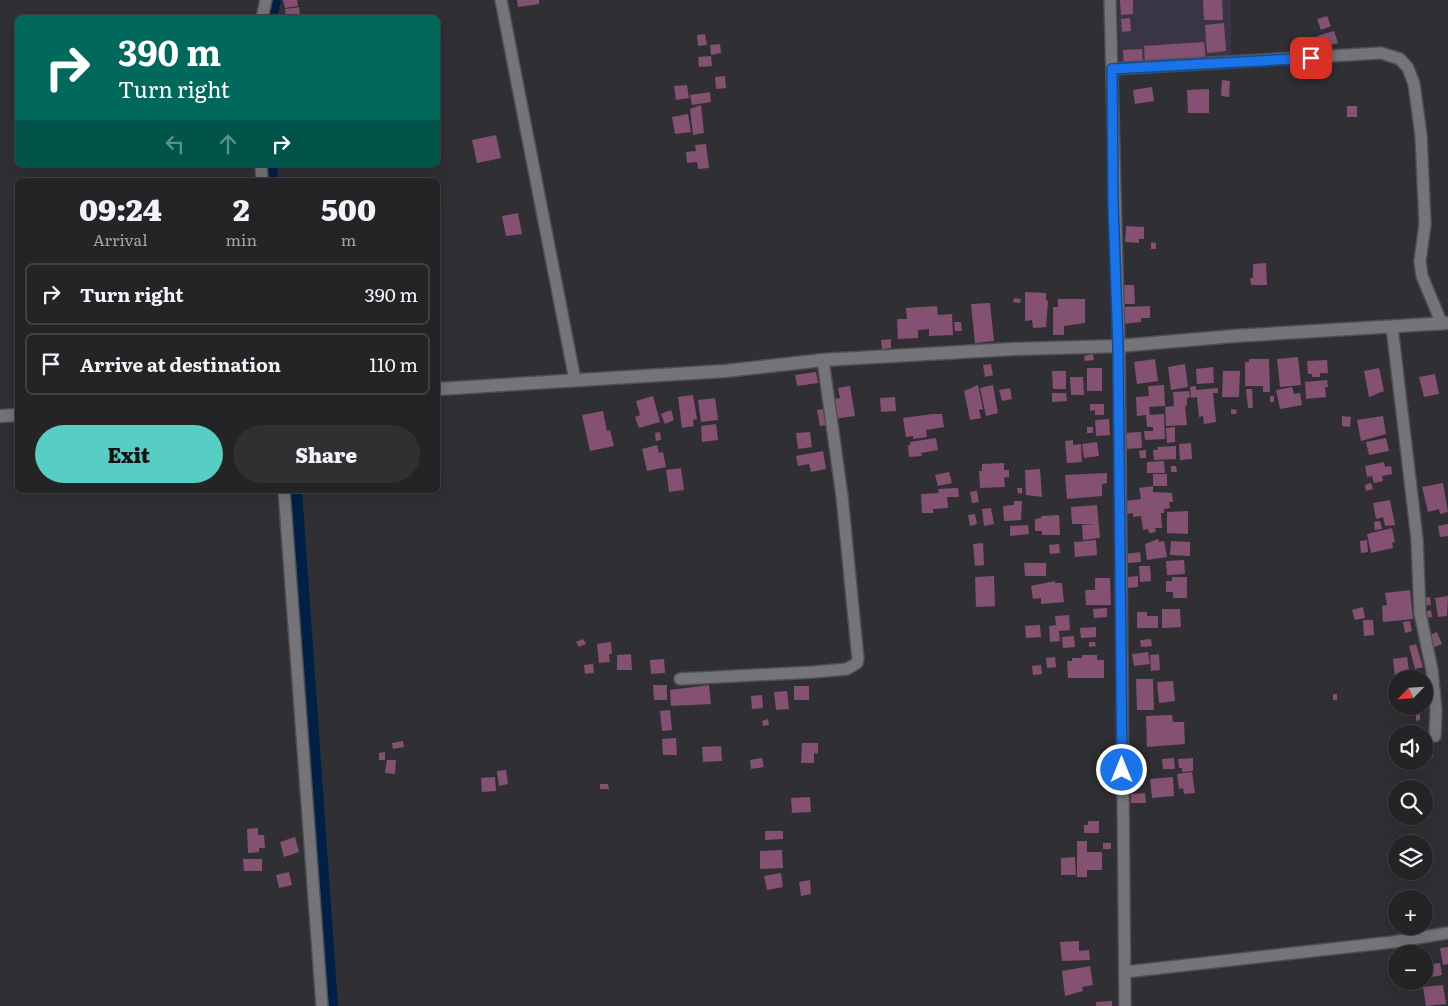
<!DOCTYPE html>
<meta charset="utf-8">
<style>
body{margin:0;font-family:Literata,serif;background:#303033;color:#f1f3f6;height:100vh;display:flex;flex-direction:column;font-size:19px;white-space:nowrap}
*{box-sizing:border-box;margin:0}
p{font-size:16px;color:#a3a4a7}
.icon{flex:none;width:28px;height:28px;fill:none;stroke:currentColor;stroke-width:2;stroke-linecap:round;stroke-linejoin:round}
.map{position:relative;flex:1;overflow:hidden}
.side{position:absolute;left:15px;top:178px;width:425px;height:315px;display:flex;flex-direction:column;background:#242427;border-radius:8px;box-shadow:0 5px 20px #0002,0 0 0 1px #414144}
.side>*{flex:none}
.top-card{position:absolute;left:15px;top:15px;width:425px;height:152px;border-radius:8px;box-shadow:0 5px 20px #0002,0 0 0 1px #414144;background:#00695c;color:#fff;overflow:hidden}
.needle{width:32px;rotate:245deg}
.tools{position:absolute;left:1388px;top:670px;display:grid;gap:10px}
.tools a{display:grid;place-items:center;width:45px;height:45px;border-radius:50%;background:#242427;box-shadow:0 5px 20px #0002,0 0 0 1px #414144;font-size:25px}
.pin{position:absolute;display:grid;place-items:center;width:42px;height:42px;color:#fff;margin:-21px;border-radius:10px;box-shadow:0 2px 8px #0006}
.me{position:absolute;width:55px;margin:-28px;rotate:0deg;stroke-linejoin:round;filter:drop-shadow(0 0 4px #0008)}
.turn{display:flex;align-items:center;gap:18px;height:105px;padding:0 20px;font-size:22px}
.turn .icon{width:65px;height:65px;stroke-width:2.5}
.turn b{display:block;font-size:35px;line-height:42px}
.lanes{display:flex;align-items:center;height:48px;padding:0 20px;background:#0003;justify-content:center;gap:25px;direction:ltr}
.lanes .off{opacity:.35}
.eta{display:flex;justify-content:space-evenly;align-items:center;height:85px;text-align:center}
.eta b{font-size:30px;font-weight:800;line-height:35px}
.cta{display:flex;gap:10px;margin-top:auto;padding:10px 20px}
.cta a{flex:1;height:58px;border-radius:30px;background:#56cec3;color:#111;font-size:20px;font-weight:800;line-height:58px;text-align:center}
.cta a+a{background:#303033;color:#f1f3f6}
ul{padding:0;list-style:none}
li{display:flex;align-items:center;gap:15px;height:62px;margin:0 10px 8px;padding:0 10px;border:2px solid #414144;border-radius:8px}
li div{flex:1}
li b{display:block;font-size:19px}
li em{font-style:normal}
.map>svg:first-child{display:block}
.education{fill:#3a3546}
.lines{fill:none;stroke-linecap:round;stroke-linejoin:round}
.canal{stroke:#002047;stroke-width:12}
.building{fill:#845172}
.street-casing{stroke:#4f4f51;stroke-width:14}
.secondary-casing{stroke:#4f4f51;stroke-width:15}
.street{stroke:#757579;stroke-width:11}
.secondary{stroke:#757579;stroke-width:12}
.route-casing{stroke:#114b97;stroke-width:12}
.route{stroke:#1a73e8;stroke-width:9}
</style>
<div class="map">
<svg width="1448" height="1006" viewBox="0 0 1448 1006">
<rect width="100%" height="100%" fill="#303034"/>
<path class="education" d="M1118 0H1231V61L1120 68Z"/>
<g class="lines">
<path class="canal" d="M271 18 275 0
M271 165 272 180
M296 490 332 1006"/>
</g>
<path class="building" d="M283 0H297L298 6 285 8Z
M517 0H539V4L518 7Z
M1120 0H1133V14L1121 15Z
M1203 0H1222L1223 20H1204Z
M299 7 300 16 286 18 285 9Z
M1327 16 1331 26 1321 30 1317 19Z
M1130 18 1131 31 1122 32 1121 19Z
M1224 23 1226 51 1207 53 1205 25Z
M1334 31 1338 43 1320 48 1317 36Z
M705 34 707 45 698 46 697 35Z
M1204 42 1206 61 1145 65 1144 46Z
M720 44 721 53 711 55 710 45Z
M1142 49 1143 63 1124 65 1123 50Z
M711 56 712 66 699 67 698 57Z
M725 76 726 88 716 89 715 77Z
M1222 80 1230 81 1229 97 1221 96Z
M687 85 689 98 676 100 674 86Z
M1152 87 1154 101 1135 104 1133 90Z
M1209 89V113H1188L1187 90Z
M710 92 711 102 692 105 690 95Z
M701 105 704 133 693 135 690 109Z
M1347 106H1357V117H1347Z
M688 114 691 132 675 134 672 117Z
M496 135 501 158 477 163 472 140Z
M706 144 709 168 698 169 697 162 687 163 686 152 696 151 695 145Z
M518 213 522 234 506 236 502 216Z
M1126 226 1144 227V239H1139V243L1125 242Z
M1151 242 1156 243V249H1151Z
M1266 263 1267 285H1251L1250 278H1253V264Z
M1122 285H1134L1135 304H1122Z
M1025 292 1046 293V300L1048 301 1046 327 1033 328 1032 320 1025 321Z
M1014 298 1021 299 1020 303 1013 302Z
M1058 299H1085V323L1064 326V335H1053V307H1058Z
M990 303 994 341 975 343 971 304Z
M937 306 938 315 952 314 953 335 929 336V329L918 330V338L898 339 897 319H907L906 308Z
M1150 306V318H1141V322L1123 324 1122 307Z
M954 322H961L962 331H955Z
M891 339V348L882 349 881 340Z
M1093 354 1094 360 1085 361 1084 356Z
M1298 357 1301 385 1280 387 1277 359Z
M1155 359 1158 381 1137 384 1134 362Z
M1249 359H1269L1270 392H1263V386H1245V362H1249Z
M1327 360 1328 373H1320V377H1312V374H1308L1307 361Z
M991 364 993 375 985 377 983 365Z
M1185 364 1188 387 1171 390 1168 367Z
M1213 367 1214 383 1197 384 1196 369Z
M1087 368H1102V391H1087Z
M1379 368 1384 391 1369 397 1364 371Z
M1052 371H1066V389H1053Z
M1223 371H1240L1239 397H1222Z
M816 372 818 383 797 386 795 375Z
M1435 374 1439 394 1424 397 1419 377Z
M1070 377H1083L1084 395H1071Z
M1327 380 1328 387H1325L1326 397 1306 399 1305 382Z
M978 385 983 409 979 410 981 418 970 420 964 391Z
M993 385 998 413 986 416 980 388Z
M1164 385 1165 406 1149 407 1150 415 1164 414 1165 439 1145 440 1144 431H1153V427H1147L1146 415 1137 416 1136 397 1149 396 1148 386Z
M850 386 855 416 833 419 831 399 840 398 838 388Z
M1196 386V390L1218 388V393H1213L1216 422 1204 424 1203 416 1199 417 1197 397 1191 398 1190 387Z
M1292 387 1294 394 1300 393 1302 405 1280 409 1276 390Z
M1010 388 1012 399 1002 401 999 390Z
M1246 389H1252L1253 408H1248Z
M1189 391 1190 397 1187 398V405L1185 406 1187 425 1166 426 1165 407 1174 406 1173 392Z
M1052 393H1066L1067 401 1052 402Z
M693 395 697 419 693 420 694 426 682 428 678 397Z
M653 396 660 422 639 428 635 417 640 415 636 401Z
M1270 396H1274V402H1270Z
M895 397 896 411 881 412 880 398Z
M715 398 718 420 701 422 698 400Z
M1090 404H1104V415H1095V410L1090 411Z
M823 409 826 425 820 426 817 410Z
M1231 409 1237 410 1236 414H1231Z
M671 410 674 420 665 424 661 414Z
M603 411 607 431 610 430 614 446 590 451 582 415Z
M933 414H942L944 427 926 430 927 437 913 439V436L906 437 903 418Z
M1342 416 1351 417 1350 427 1342 426Z
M1383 416 1386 434 1361 441 1357 420Z
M1109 419 1110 435 1096 436 1095 420Z
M716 424 718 440 702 442 701 426Z
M1087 427H1093V433H1087Z
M1175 427V442L1167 443 1166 428Z
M660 432 661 440 656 441 655 433Z
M810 432 812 447 798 449 796 433Z
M1141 432 1142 448 1124 449V433Z
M936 438 938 450 921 453 922 456 909 457 908 445H910V442Z
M1386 438 1389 451 1369 455 1366 442Z
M1073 440V445L1081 444 1082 462 1067 463 1065 441Z
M1097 442 1099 456 1084 458 1082 444Z
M1191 443 1192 459 1180 460 1179 444Z
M657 445 659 453 663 452 666 467 647 471 642 449Z
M1176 446V459L1154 460 1153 450H1158L1157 447Z
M1146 450V458H1140L1139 451Z
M823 451 826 469 811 472 809 464 798 466 796 456Z
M1164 461 1165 473H1147V462Z
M1384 462 1385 467 1391 466 1392 474 1382 476 1383 481 1374 483 1372 476 1367 477 1365 466Z
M1004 463V470H1009V477L1004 478 1005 487 980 488 979 471H982V464Z
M1171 466H1176L1177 472H1171Z
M681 468 684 490 669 492 666 470Z
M1040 469 1042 497 1026 495 1025 470Z
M949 472 952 483 938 486 935 475Z
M1107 473V483L1102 484V496L1067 499 1065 475Z
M1153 474H1167V486H1153V492L1172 493 1173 502H1169L1170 508 1164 509V513H1161L1162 528H1155L1156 532 1149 533 1148 529 1143 530 1141 516 1133 517V513L1127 514 1125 501 1141 499 1139 488 1153 486Z
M1371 483 1373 489 1366 491 1365 485Z
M1443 483 1448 512 1440 514 1439 509 1428 512 1422 487Z
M958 488 959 497H947L948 508 933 509V513H922L921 494 939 493 938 489Z
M1017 488H1022V494L1018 493Z
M977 491 979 502 972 503 970 492Z
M1390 500 1395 525 1385 526 1383 517 1376 519 1373 503Z
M1014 501H1022L1021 520 1004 521 1003 506 1014 505Z
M1097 505 1100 538 1083 540 1082 525 1095 524H1072L1071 507Z
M991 508 994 524 984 526 982 509Z
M1188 511V534L1167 533V512Z
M975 514 977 524 970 526 968 515Z
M1059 515 1060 535H1042V531H1035V519L1041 518V516Z
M1380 521 1382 529 1375 530 1374 522Z
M1448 524V536L1440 537 1438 526Z
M1028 525 1029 534 1010 536V526Z
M1392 528 1395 542 1392 543 1393 548 1371 553 1367 534Z
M1158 539 1159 542 1164 541 1167 557 1147 560 1145 544Z
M1096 540 1097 555 1075 557 1074 542Z
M1367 540 1368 552 1361 553 1360 541Z
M1171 541 1190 542V556L1170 555Z
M983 543 984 565 975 566 973 544Z
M1059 544 1060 553 1050 554 1049 545Z
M1140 552 1141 562 1128 563 1127 554Z
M1184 560 1185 574 1167 575 1166 561Z
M1024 563H1046V576H1025Z
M1139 566H1150L1151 581 1140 582Z
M994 576 995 606 976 607 975 577Z
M1138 576V587L1128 588V577Z
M1172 577H1187V598H1173V592H1166V581H1172Z
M1095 578H1110L1111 605H1086L1085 590H1095Z
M1055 581V583H1062L1064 602 1041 604V598L1033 599 1031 586Z
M1410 590 1413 619 1383 622 1382 606 1387 605 1385 593Z
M1448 596 1447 616 1438 617 1435 598Z
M1430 597 1431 605 1422 606 1421 598Z
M1363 607 1365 618 1355 620 1352 610Z
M1107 608V617L1094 618 1093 609Z
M1162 609H1180L1181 627 1162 628Z
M1431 610 1432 617 1426 618 1425 612Z
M1137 612H1147V616H1158V628H1137Z
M1069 615 1070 630 1059 631 1060 641 1050 642 1049 626 1056 625 1055 616Z
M1363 620H1373L1374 635 1364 636Z
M1410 621 1412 631 1405 633 1403 622Z
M1040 625 1041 637 1026 638 1025 626Z
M1096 627V637L1081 638 1080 628Z
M1437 632 1442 644 1429 649 1425 637Z
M1074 636 1075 647 1063 648 1062 637Z
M583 639 586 644 579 647 576 642Z
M1151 639 1152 646 1141 647 1140 640Z
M611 642 612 654H609L610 662 599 663 597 644Z
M1089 642H1095L1096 646 1089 647Z
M1416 644 1423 667 1415 669 1409 646Z
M1148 652 1150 664 1134 666 1132 654Z
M631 654 632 670H617V655Z
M1159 654 1160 670 1151 671 1150 655Z
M1082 655H1097V660H1104V678H1068L1067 661H1072V658H1082Z
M1055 657 1056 667 1047 668 1046 658Z
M1407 657 1409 670 1402 671 1403 677 1395 678 1393 659Z
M664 659 665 673 651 674 650 660Z
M593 664 594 673 585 674 584 665Z
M1041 665 1042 674 1033 675 1032 666Z
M1136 679H1153L1154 710H1137Z
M1173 681 1175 701 1159 703 1157 682Z
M653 685H667V700H654Z
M709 685 711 704 671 706 670 690Z
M794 686H809V700H794Z
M787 691 789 709 776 710 774 692Z
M1333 694H1337V700H1333Z
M762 695 763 708 752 709 751 696Z
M1398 706H1407V712H1398Z
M670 710 672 730 662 731 660 711Z
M1416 713H1420V720L1416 721Z
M1172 715 1173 722H1184L1185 744 1147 747 1146 716Z
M768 719 769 725 763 726 762 721Z
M676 738 677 755H663L662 739Z
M403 741 404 747 393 749 392 743Z
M802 743H818V754L814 753V763H801Z
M1431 743 1433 757 1424 758V744Z
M721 746 722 761 703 762 702 747Z
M385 752V760H379V753Z
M762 758 764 767 751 769 750 760Z
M1174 758 1175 769H1163L1162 759Z
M1193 758V771L1182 772V768H1179L1178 759Z
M387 760H396L395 774 385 773Z
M1409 761H1423V764L1410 766Z
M506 770 508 784 499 786 497 771Z
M1192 772 1195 793 1184 794 1183 788 1179 789 1177 774Z
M495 777 496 791 482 792 481 778Z
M1173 777 1174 796 1152 798 1150 779Z
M600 784H608L609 789H600Z
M1145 793 1146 803H1131V794Z
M810 797 811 812 792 813 791 798Z
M1088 821H1099V833H1084V825H1088Z
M258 828V835H264L265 848H259V852L248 853 247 829Z
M765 831H783V839L765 840Z
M295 837 299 852 284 857 280 842Z
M1077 841H1087V852H1102V870H1087V877H1077Z
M1103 843H1111V849H1103Z
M782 850 783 868 760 869V851Z
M1075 857 1076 875H1061V858Z
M243 859H262V871H244Z
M289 872 292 885 279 888 276 875Z
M781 873 783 887 767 890 764 876Z
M810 880 811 894 801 896 799 882Z
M1079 941V951L1089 950 1090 960 1062 961 1060 942Z
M1448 947V964L1443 965 1440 948Z
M1440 963 1442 975 1433 977 1431 964Z
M1090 966 1093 985 1082 987 1083 991 1065 996 1062 971Z
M1443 985 1446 1004 1426 1006 1423 987Z
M1112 1001V1006H1096V1002Z"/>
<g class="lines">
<defs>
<path id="street" d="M501 0 575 380
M1110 0 1119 346 1125 1006
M262 18 266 0
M1112 69 1381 53 1400 59 1408 68 1414 84 1421 135 1425 224 1420 261 1422 276 1442 324
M261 165 262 180
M1392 327 1417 539 1420 613 1432 670 1436 710 1435 736
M284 490 322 1006
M680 679 814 672 847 669 857 663 858 659 842 496 823 360
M1125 972 1393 942 1448 933"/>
<path id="secondary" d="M438 389 725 371 823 360 1013 349 1119 346 1234 336 1448 323
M0 416 18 415"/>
</defs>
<use href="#street" class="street-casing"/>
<use href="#secondary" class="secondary-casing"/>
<use href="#street" class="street"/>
<use href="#secondary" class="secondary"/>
</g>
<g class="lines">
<defs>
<path id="route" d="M1122 770 1118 346 1113 203 1112 69 1311 58"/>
</defs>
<use href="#route" class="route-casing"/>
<use href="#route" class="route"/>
</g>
</svg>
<div class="tools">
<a><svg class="needle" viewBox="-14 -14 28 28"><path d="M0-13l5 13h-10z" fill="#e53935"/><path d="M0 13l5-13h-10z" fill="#a3a4a7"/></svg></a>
<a><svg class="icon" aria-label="sound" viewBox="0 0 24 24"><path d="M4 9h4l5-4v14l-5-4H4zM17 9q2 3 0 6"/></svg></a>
<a><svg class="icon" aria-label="search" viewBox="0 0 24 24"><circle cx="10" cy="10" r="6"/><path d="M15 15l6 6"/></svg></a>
<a><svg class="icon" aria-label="layers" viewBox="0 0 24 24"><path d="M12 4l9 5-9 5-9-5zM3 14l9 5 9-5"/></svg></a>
<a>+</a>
<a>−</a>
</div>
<div class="pin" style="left:1311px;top:58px;background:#d93025"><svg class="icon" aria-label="arrive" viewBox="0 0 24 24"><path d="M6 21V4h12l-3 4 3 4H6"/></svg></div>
<svg class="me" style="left:1122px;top:770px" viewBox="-20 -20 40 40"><circle r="17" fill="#1a73e8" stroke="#fff" stroke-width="3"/><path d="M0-11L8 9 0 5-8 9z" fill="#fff"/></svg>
<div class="top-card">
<div class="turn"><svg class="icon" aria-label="right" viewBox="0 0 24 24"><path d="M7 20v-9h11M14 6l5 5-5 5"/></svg><div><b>390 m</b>Turn right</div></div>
<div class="lanes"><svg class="icon off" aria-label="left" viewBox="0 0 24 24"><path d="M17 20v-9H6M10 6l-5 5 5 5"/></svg><svg class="icon off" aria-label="ahead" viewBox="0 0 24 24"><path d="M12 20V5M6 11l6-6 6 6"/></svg><svg class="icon" aria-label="right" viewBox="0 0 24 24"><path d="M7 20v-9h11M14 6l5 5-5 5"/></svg></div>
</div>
<section class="side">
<div class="eta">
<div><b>09:24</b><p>Arrival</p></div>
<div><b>2</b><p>min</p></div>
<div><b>500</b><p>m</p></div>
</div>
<ul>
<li><svg class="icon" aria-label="right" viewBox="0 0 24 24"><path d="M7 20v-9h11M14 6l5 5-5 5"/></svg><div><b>Turn right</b></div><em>390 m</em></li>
<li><svg class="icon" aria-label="arrive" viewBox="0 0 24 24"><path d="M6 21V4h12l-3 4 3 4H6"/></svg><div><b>Arrive at destination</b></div><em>110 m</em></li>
</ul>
<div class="cta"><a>Exit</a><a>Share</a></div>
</section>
</div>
